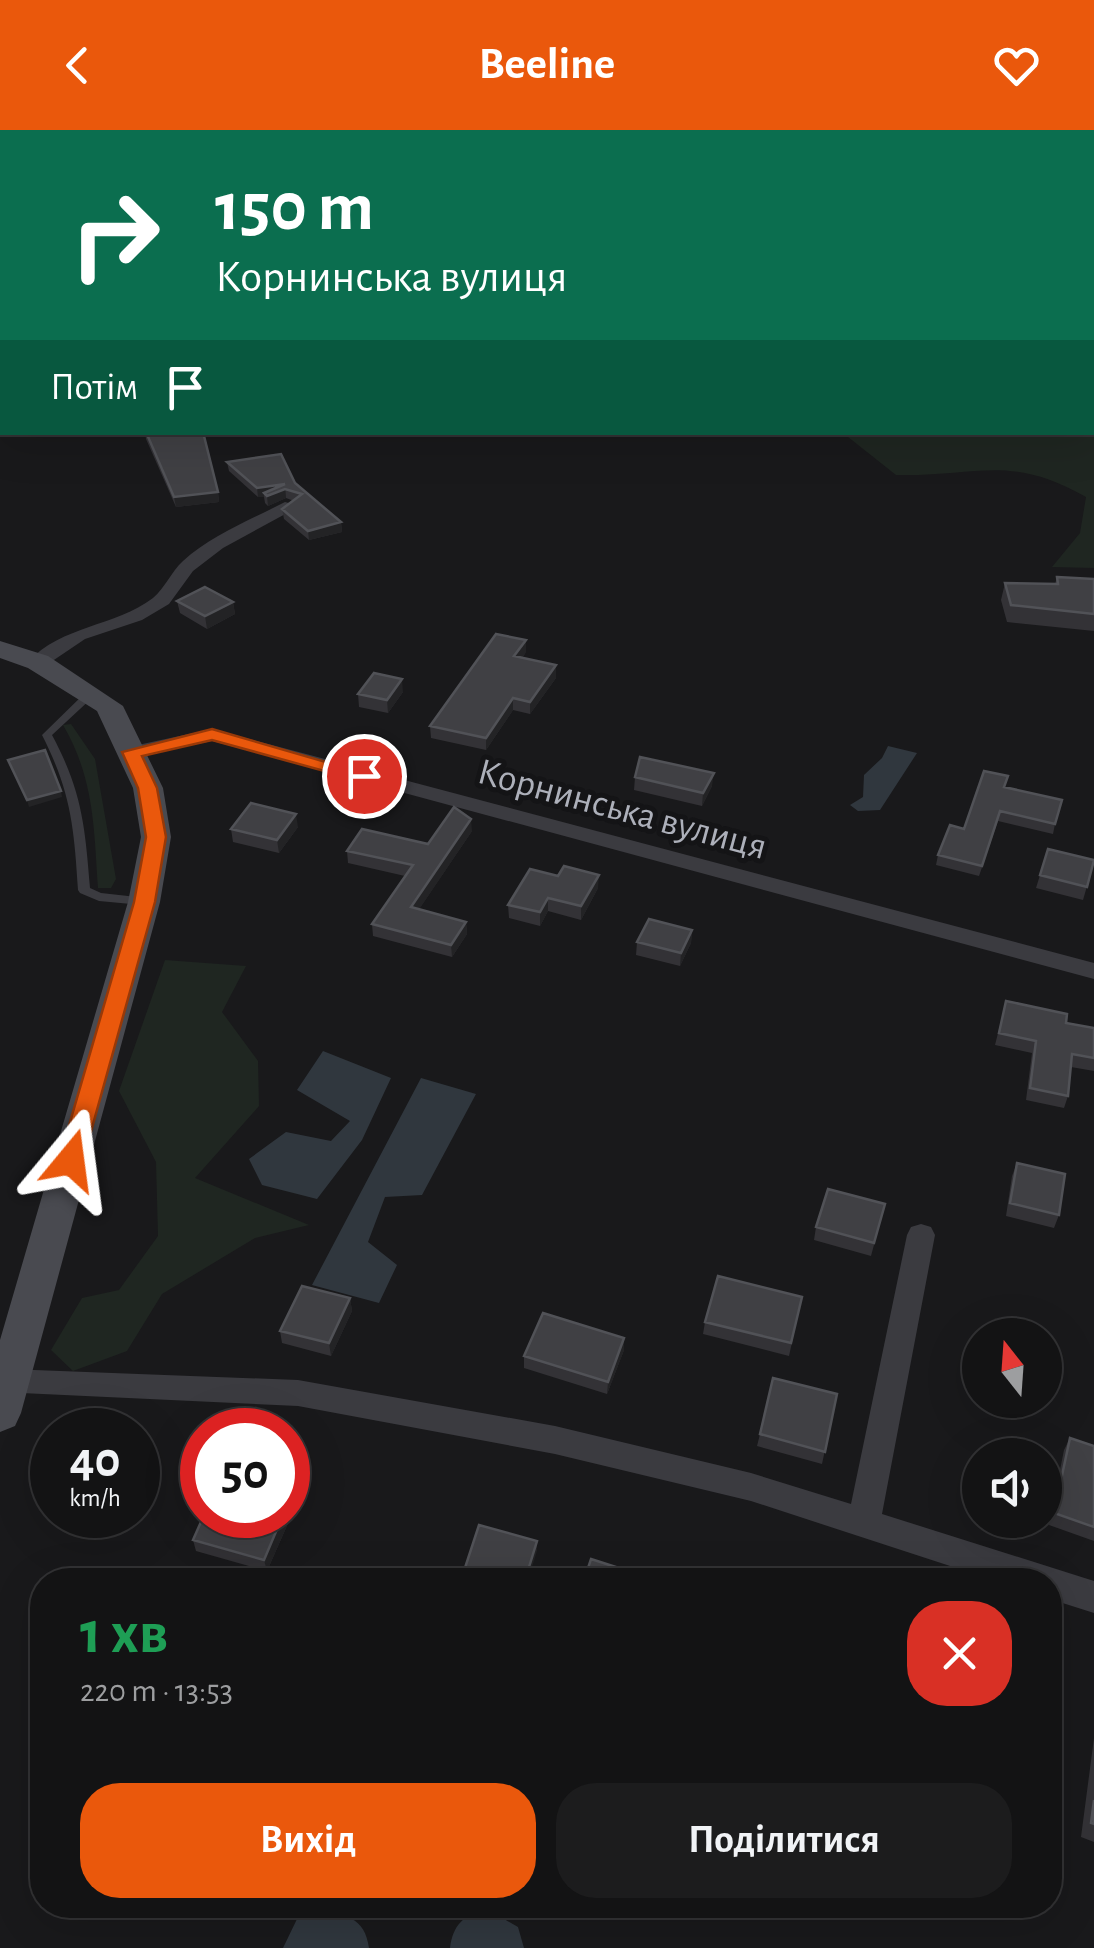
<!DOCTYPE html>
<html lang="uk">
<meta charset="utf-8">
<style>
body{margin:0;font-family:"Alegreya Sans",sans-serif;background:#1c1c1d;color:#f1f3f6;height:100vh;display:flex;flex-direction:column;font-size:38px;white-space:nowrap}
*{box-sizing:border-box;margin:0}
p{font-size:32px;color:#9d9ea0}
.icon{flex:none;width:55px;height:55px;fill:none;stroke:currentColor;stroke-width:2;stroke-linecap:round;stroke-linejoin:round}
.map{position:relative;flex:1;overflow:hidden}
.drawer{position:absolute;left:30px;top:1438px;width:1032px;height:350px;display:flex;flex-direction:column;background:#131314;border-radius:40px;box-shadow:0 10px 40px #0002,0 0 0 2px #323234}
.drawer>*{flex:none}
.banner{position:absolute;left:0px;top:0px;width:1095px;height:305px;box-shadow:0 10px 40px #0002,0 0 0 2px #323234;background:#0b6e4f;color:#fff;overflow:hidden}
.needle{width:65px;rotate:343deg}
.buttons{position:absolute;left:962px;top:1188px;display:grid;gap:20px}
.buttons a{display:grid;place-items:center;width:100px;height:100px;border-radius:50%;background:#131314;box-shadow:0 10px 40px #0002,0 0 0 2px #323234;font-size:50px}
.speed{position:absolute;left:30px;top:1278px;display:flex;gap:20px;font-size:50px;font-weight:700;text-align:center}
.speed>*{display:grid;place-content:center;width:130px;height:130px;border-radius:50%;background:#131314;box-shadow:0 10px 40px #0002,0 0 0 2px #323234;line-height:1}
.speed small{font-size:25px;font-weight:400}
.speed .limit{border:15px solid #d22;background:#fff;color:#111}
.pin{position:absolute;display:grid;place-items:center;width:85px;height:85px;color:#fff;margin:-42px;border:5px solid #fff;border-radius:50%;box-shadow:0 2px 10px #0007}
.me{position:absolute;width:110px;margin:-55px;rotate:16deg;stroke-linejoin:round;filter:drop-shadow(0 0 8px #0008)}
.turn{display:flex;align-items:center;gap:35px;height:210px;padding:0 50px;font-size:45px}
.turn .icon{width:130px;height:130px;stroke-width:2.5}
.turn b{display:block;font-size:70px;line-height:85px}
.then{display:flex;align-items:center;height:95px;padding:0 50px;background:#0003;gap:20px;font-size:38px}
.round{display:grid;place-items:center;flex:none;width:105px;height:105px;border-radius:40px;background:#1c1c1d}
.headline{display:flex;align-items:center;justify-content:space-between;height:170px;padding:0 50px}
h1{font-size:60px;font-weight:700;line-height:75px;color:#1e9e55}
.primary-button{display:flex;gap:20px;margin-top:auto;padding:20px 50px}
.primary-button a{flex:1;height:115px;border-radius:40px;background:#ea580c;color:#fff;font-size:40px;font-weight:700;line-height:115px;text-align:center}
.primary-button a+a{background:#1c1c1d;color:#f1f3f6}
header{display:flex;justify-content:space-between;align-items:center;height:130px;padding:0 50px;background:#ea580c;color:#fff;font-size:45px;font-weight:700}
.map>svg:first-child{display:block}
.green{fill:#1f2621}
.water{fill:#30373e}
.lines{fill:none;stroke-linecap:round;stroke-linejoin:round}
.stream{stroke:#30373e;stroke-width:5}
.lane{fill:#3b3b40;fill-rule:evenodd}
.street{fill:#3b3b40;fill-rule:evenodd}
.secondary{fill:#494a50;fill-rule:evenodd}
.wall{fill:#333236}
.shaded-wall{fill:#232325}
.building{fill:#404044;stroke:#515257;stroke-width:2.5}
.route{fill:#ea580c;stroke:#983908;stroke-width:2.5}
.labels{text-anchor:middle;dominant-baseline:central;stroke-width:10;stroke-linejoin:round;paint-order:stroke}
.street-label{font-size:38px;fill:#adb0ba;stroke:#141416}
</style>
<header><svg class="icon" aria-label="back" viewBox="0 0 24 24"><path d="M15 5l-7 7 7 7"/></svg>Beeline<svg class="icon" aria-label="heart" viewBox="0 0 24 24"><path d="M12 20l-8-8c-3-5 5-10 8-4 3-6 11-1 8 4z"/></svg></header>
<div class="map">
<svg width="1094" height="1818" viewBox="0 0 1094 1818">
<rect width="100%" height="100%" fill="#19191b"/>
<path class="green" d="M1094 9V438L1052 437 1080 403 1086 367C1008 323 977 347 896 345L843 303 1092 302Z
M71 594 95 629 116 749 111 758H98C94 697 94 648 63 595Z
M165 830 246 836 222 882 258 931 259 976 195 1048 309 1095 255 1108 162 1164 127 1221 73 1241 51 1220 82 1168 119 1160 158 1106 156 1032 119 961Z"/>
<path class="water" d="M888 616 917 623 880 680 858 681 850 675 863 667 864 645 882 628Z
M323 921 391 948 362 1010 317 1069 262 1055 249 1029 286 1002 331 1011 350 991 297 960Z
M421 948 476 964 422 1065 385 1067 368 1112 397 1135 379 1173 312 1155Z
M485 1778 518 1797 524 1818H450C453 1795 463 1786 485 1778Z
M317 1780C345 1784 365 1787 369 1818H283L297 1789Z"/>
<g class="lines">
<path class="stream" d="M1006 2 1016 0"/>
<path class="lane" d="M90 561 95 564 94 566 52 605C82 661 85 696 90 758L101 763 146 768 148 771 142 775 99 771 80 763 78 760C74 697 71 662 42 605L86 562Z"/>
<path class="street" d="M92 0H104L106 2H94Z
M0 39 2 40V46L0 47Z
M285 372 300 376 223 418 193 441 169 474 142 490 85 509 45 536 38 538 28 532C62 495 115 497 153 468 165 458 171 442 183 431 212 405 250 390 285 372Z
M212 599 1094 833V849L212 611 131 628 121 622 124 618Z
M921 1094 931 1097 935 1105 882 1384 1094 1451V1483L1050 1469V1450H993L751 1371 555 1324 298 1276 0 1262V1242L8 1239 298 1250 555 1296 751 1343 851 1374 907 1105 911 1097Z"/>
<path class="secondary" d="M0 511 48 526 123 576 163 658 171 707 160 772 21 1283 15 1296 0 1302V1210L128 772 141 707 133 658 97 581 28 538 0 528Z"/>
</g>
<path class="wall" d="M145 302 218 362 219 372 176 377 146 309Z
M227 332 295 353 341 392 342 402 309 410 284 389 282 379 294 371 286 368 268 376 265 373 264 367H258L229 341Z
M1057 447 1094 449V501L1007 492 1001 470 1005 453 1055 454Z
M177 471 233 472 235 484 207 499 180 483Z
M526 522 522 528 556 535V548L530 584 513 580 486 620 431 608 430 596Z
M403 562 388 583 359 577 358 564Z
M635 647 712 656 702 676 634 660Z
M1005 657 1055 694 1053 704 998 691 979 746 936 735 938 725Z
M298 697 279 723 233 712 231 699Z
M472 701 419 779 466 792 467 804 452 827 373 806 372 794 405 746 348 733 347 721 428 714Z
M1048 719 1094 732 1083 770 1036 758Z
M598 758 581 790 548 781 540 796 509 788 508 775Z
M692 800 691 813 680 836 636 825 637 812Z
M1006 871 1066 893 1094 898V941L1071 937 1068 966 1064 978 1026 970 1032 923 995 915Z
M1017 1033 1059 1085 1054 1098 1006 1086 1012 1046Z
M885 1074 871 1126 814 1110 816 1097Z
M802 1167 789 1226 703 1204 705 1192Z
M350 1168 352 1181 331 1226 282 1213 280 1201Z
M624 1220 607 1264 524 1238V1226Z
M837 1264 822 1334 757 1316 760 1304Z
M1070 1308 1094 1316V1411L1049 1395 1064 1320Z
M293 1382 267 1441 196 1421 193 1410Z
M1094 1608V1712L1081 1707Z
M937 1775H954L951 1780Z"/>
<path class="shaded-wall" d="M159 0V2H130V1Z
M274 0H297V2H274Z
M285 354 286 368 268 376 267 366 264 363V367H258L257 358Z
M218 362 219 372 176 377 174 367Z
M341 392 342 402 309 410 308 401Z
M233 472 235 484 207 499 205 486Z
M526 510V522L515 538 514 526Z
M556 535V548L530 584V572Z
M402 549 403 562 388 583 387 570Z
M513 568V580L486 620V608Z
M714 643 712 656 702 676 703 663Z
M61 661 62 667 29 677 27 670Z
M296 684 298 697 279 723 277 710Z
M471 689 472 701 412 790 411 777Z
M599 745 598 758 581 790V776Z
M548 768V781L540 796V782Z
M466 792 467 804 452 827 451 815Z
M692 800 691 813 680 836 681 823Z
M350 1168 352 1181 331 1226 329 1213Z
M624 1208V1220L607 1264 608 1252Z
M290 1370 293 1382 267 1441 264 1430 283 1385H288V1376Z
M537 1411V1421L528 1450H525Z"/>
<path class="building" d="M146 302H203L218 362 174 367Z
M281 324 295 353 341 392 308 401 282 379 302 364 285 359 267 366 264 363 285 354 257 358 227 332Z
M1057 447 1094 449V484L1011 475 1005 453 1058 454Z
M205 457 233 472 205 486 177 471Z
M496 504 526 510 514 526 556 535 530 572 513 568 486 608 430 596Z
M374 543 402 549 387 570 358 564Z
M45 620 61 661 27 670 8 630Z
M640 627 714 643 703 663 635 647Z
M984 641 1008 646 1004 657 1062 670 1055 694 1000 681 982 736 938 725 950 695 964 699Z
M251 673 296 684 277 710 231 699Z
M454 677 471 689 411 777 466 792 451 815 372 794 413 735 347 721 362 699 428 714Z
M1048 719 1094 730 1087 757 1040 745Z
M564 736 599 745 581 776 548 768 540 782 508 775 530 739 558 746Z
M649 789 692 800 681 823 637 812Z
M1006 871 1067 884 1066 893 1094 898V928L1072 924 1068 966 1030 958 1036 911 999 903Z
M1017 1033 1065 1044 1059 1085 1010 1073Z
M828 1059 885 1074 874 1113 816 1097Z
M718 1146 802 1167 791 1213 705 1192Z
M302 1156 350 1168 329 1213 280 1201Z
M543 1183 624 1208 608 1252 524 1226Z
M773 1248 837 1264 825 1322 760 1304Z
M1070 1308 1094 1316V1397L1054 1383Z
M204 1385H283L264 1430 193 1410Z
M479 1395 537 1411 525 1450H461Z
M591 1429 650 1448V1450H584Z
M693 1444 717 1450H691Z
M1094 1670V1694L1091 1693Z"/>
<path class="route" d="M212 599 374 646 364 652 212 610 142 626 157 658 166 707 155 772 83 1030 71 1040 62 1037 59 1030 134 772 146 707 138 658 122 622Z"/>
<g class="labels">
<g class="street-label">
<text transform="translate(622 680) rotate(15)">Корнинська вулиця</text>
</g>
</g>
</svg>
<div class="buttons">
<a><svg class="needle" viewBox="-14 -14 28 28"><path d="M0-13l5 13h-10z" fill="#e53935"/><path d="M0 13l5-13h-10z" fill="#9d9ea0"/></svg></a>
<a><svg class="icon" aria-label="sound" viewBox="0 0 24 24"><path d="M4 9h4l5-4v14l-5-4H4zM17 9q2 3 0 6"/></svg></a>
</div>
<div class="speed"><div>40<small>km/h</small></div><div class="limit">50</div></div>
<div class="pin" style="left:364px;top:646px;background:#d93025"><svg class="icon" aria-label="arrive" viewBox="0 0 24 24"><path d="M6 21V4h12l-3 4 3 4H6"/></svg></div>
<svg class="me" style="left:71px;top:1030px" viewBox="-20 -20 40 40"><path d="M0-17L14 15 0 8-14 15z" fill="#ea580c" stroke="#fff" stroke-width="4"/></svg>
<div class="banner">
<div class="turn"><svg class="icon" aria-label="right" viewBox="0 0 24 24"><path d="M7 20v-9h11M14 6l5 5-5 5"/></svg><div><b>150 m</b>Корнинська вулиця</div></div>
<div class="then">Потім<svg class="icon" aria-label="arrive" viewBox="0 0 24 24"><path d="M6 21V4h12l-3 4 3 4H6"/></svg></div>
</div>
<section class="drawer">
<div class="headline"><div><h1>1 хв</h1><p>220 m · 13:53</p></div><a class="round" style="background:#d93025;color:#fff"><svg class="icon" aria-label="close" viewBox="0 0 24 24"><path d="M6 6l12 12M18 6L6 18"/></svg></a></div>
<div class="primary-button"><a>Вихід</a><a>Поділитися</a></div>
</section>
</div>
